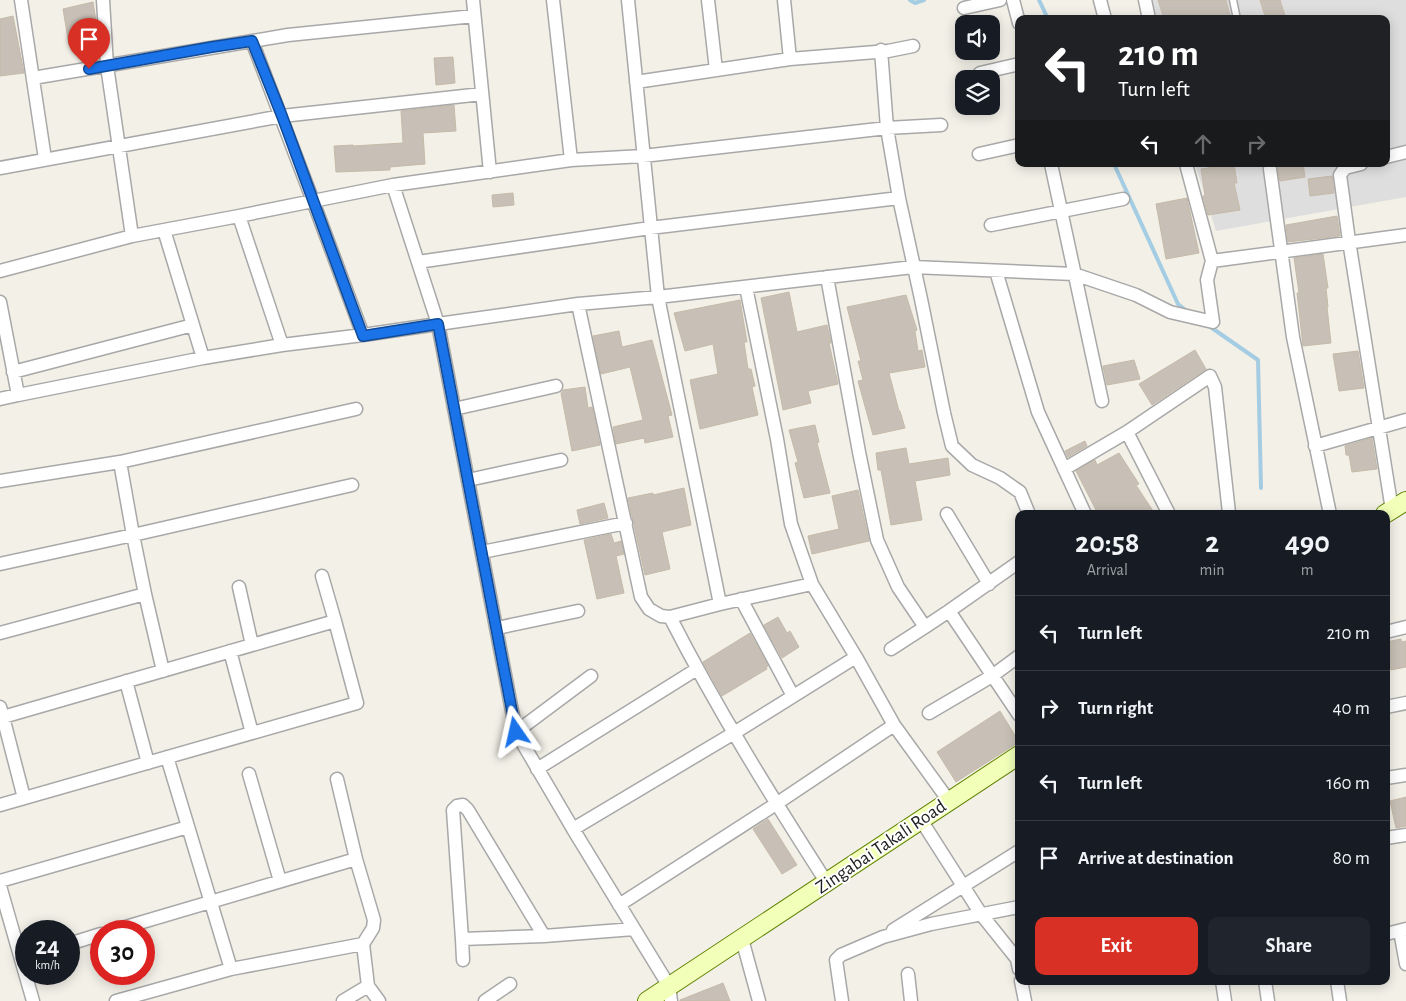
<!DOCTYPE html>
<style>
body{margin:0;font-family:"Alegreya Sans",sans-serif;background:#20242c;color:#f1f3f6;height:100vh;display:flex;flex-direction:column;font-size:19px;white-space:nowrap}
*{box-sizing:border-box;margin:0}
p{font-size:16px;color:#9ea1a6}
.icon{flex:none;width:28px;height:28px;fill:none;stroke:currentColor;stroke-width:2;stroke-linecap:round;stroke-linejoin:round}
.map{position:relative;flex:1;overflow:hidden}
.sheet{position:absolute;left:1015px;top:510px;width:375px;height:475px;display:flex;flex-direction:column;background:#171b24;border-radius:10px;box-shadow:0 2px 12px #0003}
.sheet>*{flex:none}
.banner{position:absolute;left:1015px;top:15px;width:375px;height:152px;border-radius:10px;box-shadow:0 2px 12px #0003;background:#202124;color:#fff;overflow:hidden}
.tools{position:absolute;left:955px;top:15px;display:grid;gap:10px}
.tools a{display:grid;place-items:center;width:45px;height:45px;border-radius:10px;background:#171b24;box-shadow:0 2px 12px #0003;font-size:25px}
.speed{position:absolute;left:15px;top:920px;display:flex;gap:10px;font-size:25px;font-weight:700;text-align:center}
.speed>*{display:grid;place-content:center;width:65px;height:65px;border-radius:50%;background:#171b24;box-shadow:0 2px 12px #0003;line-height:1}
.speed small{font-size:12px;font-weight:400}
.speed .limit{border:8px solid #d22;background:#fff;color:#111}
.pin{position:absolute;display:grid;place-items:center;width:42px;height:42px;color:#fff;margin:-51px -21px;border-radius:50% 50% 50% 0;rotate:-45deg;box-shadow:0 0 5px #0007}
.pin .icon{rotate:45deg}
.me{position:absolute;width:55px;margin:-28px;rotate:349deg;stroke-linejoin:round;filter:drop-shadow(0 0 4px #0008)}
.turn{display:flex;align-items:center;gap:18px;height:105px;padding:0 20px;font-size:22px}
.turn .icon{width:65px;height:65px;stroke-width:2.5}
.turn b{display:block;font-size:35px;line-height:42px}
.lanes{display:flex;align-items:center;height:48px;padding:0 20px;background:#0003;justify-content:center;gap:25px;direction:ltr}
.lanes .off{opacity:.35}
.eta{display:flex;justify-content:space-evenly;align-items:center;height:85px;text-align:center}
.eta b{font-size:30px;font-weight:700;line-height:35px}
.primary-button{display:flex;gap:10px;margin-top:auto;padding:10px 20px}
.primary-button a{flex:1;height:58px;border-radius:10px;background:#d93025;color:#fff;font-size:20px;font-weight:700;line-height:58px;text-align:center}
.primary-button a+a{background:#20242c;color:#f1f3f6}
ul{padding:0;list-style:none}
li{display:flex;align-items:center;gap:15px;height:75px;padding:0 20px;border-top:1px solid #363941}
li div{flex:1}
li b{display:block;font-size:19px}
li em{font-style:normal}
.map>svg:first-child{display:block}
.residential{fill:#dfdede}
.lines{fill:none;stroke-linecap:round;stroke-linejoin:round}
.stream{stroke:#a4cce3;stroke-width:4}
.building{fill:#c8c0b6;stroke:#c6baa8}
.lane-casing{stroke:#a8a8a8;stroke-width:9}
.street-casing{stroke:#a8a8a8;stroke-width:15}
.secondary-casing{stroke:#5f8100;stroke-width:20}
.lane{stroke:#fff;stroke-width:6}
.street{stroke:#fff;stroke-width:12}
.secondary{stroke:#f1ffb9;stroke-width:18}
.route-casing{stroke:#114b97;stroke-width:12}
.route{stroke:#1a73e8;stroke-width:9}
.labels{text-anchor:middle;dominant-baseline:central;stroke-width:4;stroke-linejoin:round;paint-order:stroke}
.street-label{font-size:19px;fill:#212121;stroke:#fff}
</style>
<div class="map">
<svg width="1406" height="1001" viewBox="0 0 1406 1001">
<rect width="100%" height="100%" fill="#f2f0e7"/>
<path class="residential" d="M1145 0H1406V197L1216 231 1195 164H1386V19H1151Z"/>
<g class="lines">
<path class="stream" d="M910 0 915 3 924 0
M1039 0 1048 19
M1114 164 1178 304 1188 312
M1209 326 1258 360 1261 488"/>
</g>
<path class="building" d="M1158 0H1226L1231 19H1164Z
M1260 0H1280L1286 19H1266Z
M93 2 96 21 94 22 97 40 69 45 63 9Z
M13 16 24 73 0 76V19Z
M453 57 455 83 436 85 434 58Z
M454 105 456 131 423 133 425 164 390 167V170L336 172 334 146 353 145V146L403 143 401 111Z
M1234 164 1237 183H1234L1240 210 1208 215 1203 196 1205 195 1201 169Z
M1276 164H1303L1305 177 1280 181Z
M1332 176 1334 193 1310 196 1308 179Z
M513 193 514 205 493 207 492 195Z
M1187 198 1199 253 1166 259 1156 204Z
M1337 216 1340 236 1288 242 1286 225Z
M1323 254 1328 288H1326L1328 307H1327L1331 343 1303 346 1297 293H1299L1294 258Z
M789 292 797 332 827 325 831 343H829L838 384 808 391 811 403 783 410 761 298Z
M906 295 917 330 915 331 918 351 922 350 925 367 889 373 899 411H900L905 428 873 435 858 381 863 380 858 361H861L847 307Z
M740 300 747 342H744L748 369H751L755 386 752 387 758 415 700 429 690 380 718 374 713 344 685 351 674 313Z
M619 331 622 347 652 340 672 415 668 416 673 437 645 443 644 438 616 444 613 427 643 420 630 367 601 374 593 336Z
M1195 350 1206 369 1152 405 1139 384Z
M1358 351 1364 388 1339 391 1333 354Z
M1134 360 1140 379 1107 385 1103 366Z
M585 387 588 408 592 407 600 445 572 451 561 393 563 390Z
M815 425 819 442 817 443 830 493 804 498 795 463 798 462 789 430Z
M1372 438 1377 469 1352 472 1349 455H1346L1345 446Z
M1085 441 1087 446 1068 457 1065 451Z
M906 448 909 464 948 458 950 475 915 481 922 520 891 525 881 470H878L876 453Z
M1119 453 1139 484 1136 485 1155 514H1098L1076 471 1095 460 1097 465Z
M684 488 691 525 662 532 670 569 645 575 628 498 653 493V495Z
M858 490 869 541 812 554 808 536 839 529 832 496Z
M604 503 608 518 580 524 577 510Z
M611 534 614 543 621 541 624 554 616 556 624 593 597 599 584 540Z
M778 617 787 633 790 631 799 647 782 658 764 625Z
M750 633 768 666 766 667 767 669 722 696 703 662Z
M1401 639 1402 642 1406 641V667L1391 670 1386 642Z
M1000 711 1019 742 956 782 937 752Z
M1406 797V826L1396 828 1390 801Z
M768 819 797 865 782 874 753 829Z
M723 983 730 1001H680V1000Z"/>
<g class="lines">
<defs>
<path id="lane" d="M1233 0 1237 19"/>
<path id="street" d="M21 0 45 159
M473 0 490 172
M553 0 571 160
M628 0 658 297 720 604
M708 0 716 70
M784 0 790 59
M1013 0 1019 23
M1100 0 1105 19
M1145 0 1149 19
M964 8 1000 0
M252 41 313 201 393 185 571 160 643 156 887 128 941 125
M881 50 887 128 899 198 921 299 944 413 952 446 972 465 1000 478 1020 492 1029 514
M980 73 1019 64
M33 78 288 35 474 16
M636 82 790 59 888 51 913 46
M979 154 1019 145
M1386 157 1406 152
M1051 164 1102 401
M1186 164 1212 261 1406 235
M1361 164 1345 168 1340 175 1349 241 1392 510
M0 168 282 116 482 94
M1270 169 1293 337 1330 514
M393 185 438 324 578 304
M991 225 1123 199
M164 230 239 216
M418 262 650 228 899 198
M0 271 132 236
M996 271 1038 412 1085 514
M827 277 859 452 877 540 898 587 925 627 949 611 1019 715
M746 287 777 439 791 524 812 584
M0 302 18 395 203 358 164 230 132 236 107 66 103 0
M363 335 282 345 239 216 313 201 363 335 438 324 516 732
M203 358 282 345
M13 372 193 325
M0 399 18 395
M454 409 556 386
M1127 432 1169 514
M1315 446 1406 420
M120 462 356 409
M1064 469 1127 432 1210 376 1215 387 1229 513 1227 514
M468 480 561 460
M0 481 120 462 133 535 352 485
M947 514 989 584
M482 552 626 523
M0 564 133 535 145 594 0 633
M322 576 335 621
M239 587 252 645
M145 594 163 671
M741 599 793 696
M949 611 1019 562
M670 617C717 709 771 796 827 883
M497 628 578 611
M1386 632 1406 627
M891 649 925 627
M230 651 252 733
M591 676 516 732 573 829 734 733 856 657
M126 681 148 763
M0 707 3 717 335 621 357 703 0 805
M1386 707 1406 703
M929 713 992 676 1019 656
M3 717 24 798
M167 757 231 969
M537 769 697 669
M249 774 280 881
M1386 778 1406 775
M337 779 356 859 374 920 373 928 363 944
M949 801 894 725 856 657 812 584 720 604 670 617 661 616 649 609 641 597 578 304 658 297 913 267 1074 274 1136 295 1170 312 1213 322 1207 280 1212 261
M921 820 981 914 1017 959 1019 969
M573 829 669 986 671 1001
M1386 838 1406 835
M0 881 188 827
M0 886 33 1001
M619 905 776 804 894 725
M893 930 1019 851
M112 931 356 859
M1400 931 1406 964
M1386 934 1406 929
M544 936 468 810 463 805 457 806 453 810 462 939 544 936 634 929
M462 939 463 960
M742 939 759 1001
M69 944 101 934
M908 974 911 1001
M1021 981 1025 1001
M1222 981 1225 1001
M1265 981 1268 1001
M1337 981 1340 1001
M116 1001 231 969 363 944 368 986 379 1001
M343 1001 368 986
M485 1001 510 984
M842 1001 836 960 841 955 883 937 931 924 1019 907"/>
<path id="secondary" d="M1385 514 1406 501
M647 1001 1019 755"/>
</defs>
<use href="#lane" class="lane-casing"/>
<use href="#street" class="street-casing"/>
<use href="#secondary" class="secondary-casing"/>
<use href="#lane" class="lane"/>
<use href="#street" class="street"/>
<use href="#secondary" class="secondary"/>
</g>
<g class="lines">
<defs>
<path id="route" d="M89 69 212 47 252 41 282 116 363 336 438 324 516 732"/>
</defs>
<use href="#route" class="route-casing"/>
<use href="#route" class="route"/>
</g>
<g class="labels">
<g class="street-label">
<text transform="translate(881 847) rotate(-34)">Zingabai Takali Road</text>
</g>
</g>
</svg>
<div class="tools">
<a><svg class="icon" aria-label="sound" viewBox="0 0 24 24"><path d="M4 9h4l5-4v14l-5-4H4zM17 9q2 3 0 6"/></svg></a>
<a><svg class="icon" aria-label="layers" viewBox="0 0 24 24"><path d="M12 4l9 5-9 5-9-5zM3 14l9 5 9-5"/></svg></a>
</div>
<div class="speed"><div>24<small>km/h</small></div><div class="limit">30</div></div>
<div class="pin" style="left:89px;top:69px;background:#d93025"><svg class="icon" aria-label="arrive" viewBox="0 0 24 24"><path d="M6 21V4h12l-3 4 3 4H6"/></svg></div>
<svg class="me" style="left:516px;top:732px" viewBox="-20 -20 40 40"><path d="M0-17L14 15 0 8-14 15z" fill="#1a73e8" stroke="#fff" stroke-width="4"/></svg>
<div class="banner">
<div class="turn"><svg class="icon" aria-label="left" viewBox="0 0 24 24"><path d="M17 20v-9H6M10 6l-5 5 5 5"/></svg><div><b>210 m</b>Turn left</div></div>
<div class="lanes"><svg class="icon" aria-label="left" viewBox="0 0 24 24"><path d="M17 20v-9H6M10 6l-5 5 5 5"/></svg><svg class="icon off" aria-label="ahead" viewBox="0 0 24 24"><path d="M12 20V5M6 11l6-6 6 6"/></svg><svg class="icon off" aria-label="right" viewBox="0 0 24 24"><path d="M7 20v-9h11M14 6l5 5-5 5"/></svg></div>
</div>
<section class="sheet">
<div class="eta">
<div><b>20:58</b><p>Arrival</p></div>
<div><b>2</b><p>min</p></div>
<div><b>490</b><p>m</p></div>
</div>
<ul>
<li><svg class="icon" aria-label="left" viewBox="0 0 24 24"><path d="M17 20v-9H6M10 6l-5 5 5 5"/></svg><div><b>Turn left</b></div><em>210 m</em></li>
<li><svg class="icon" aria-label="right" viewBox="0 0 24 24"><path d="M7 20v-9h11M14 6l5 5-5 5"/></svg><div><b>Turn right</b></div><em>40 m</em></li>
<li><svg class="icon" aria-label="left" viewBox="0 0 24 24"><path d="M17 20v-9H6M10 6l-5 5 5 5"/></svg><div><b>Turn left</b></div><em>160 m</em></li>
<li><svg class="icon" aria-label="arrive" viewBox="0 0 24 24"><path d="M6 21V4h12l-3 4 3 4H6"/></svg><div><b>Arrive at destination</b></div><em>80 m</em></li>
</ul>
<div class="primary-button"><a>Exit</a><a>Share</a></div>
</section>
</div>
